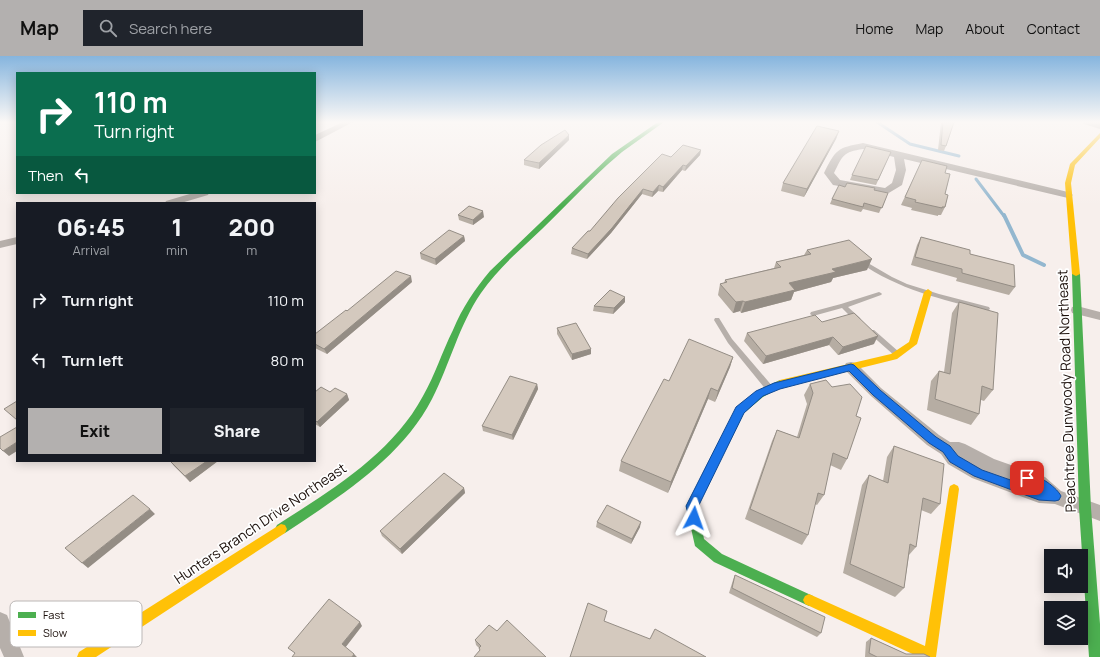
<!DOCTYPE html>
<style>
body{margin:0;font-family:Manrope,sans-serif;background:#20242c;color:#f1f3f6;height:100vh;display:flex;flex-direction:column;font-size:15px;white-space:nowrap}
*{box-sizing:border-box;margin:0}
p{font-size:13px;color:#9ea1a6}
.icon{flex:none;width:22px;height:22px;fill:none;stroke:currentColor;stroke-width:2;stroke-linecap:round;stroke-linejoin:round}
.map{position:relative;flex:1;overflow:hidden}
.side{position:absolute;left:16px;top:146px;width:300px;height:260px;display:flex;flex-direction:column;background:#171b24;border-radius:0px;box-shadow:0 2px 10px #0003}
.side>*{flex:none}
.top-card{position:absolute;left:16px;top:16px;width:300px;height:122px;border-radius:0px;box-shadow:0 2px 10px #0003;background:#0b6e4f;color:#fff;overflow:hidden}
.tools{position:absolute;left:1044px;top:493px;display:grid;gap:8px}
.tools a{display:grid;place-items:center;width:44px;height:44px;border-radius:0px;background:#171b24;box-shadow:0 2px 10px #0003;font-size:20px}
.pin{position:absolute;display:grid;place-items:center;width:34px;height:34px;color:#fff;margin:-17px;border-radius:8px;box-shadow:0 2px 6px #0006}
.me{position:absolute;width:44px;margin:-22px;rotate:4deg;stroke-linejoin:round;filter:drop-shadow(0 0 3px #0008)}
.turn{display:flex;align-items:center;gap:14px;height:84px;padding:0 12px;font-size:18px}
.turn .icon{width:52px;height:52px;stroke-width:2.5}
.turn b{display:block;font-size:28px;line-height:34px}
.then{display:flex;align-items:center;height:38px;padding:0 12px;background:#0003;gap:8px;font-size:15px}
.eta{display:flex;justify-content:space-evenly;align-items:center;height:68px;text-align:center}
.eta b{font-size:24px;font-weight:800;line-height:28px}
.primary-button{display:flex;gap:8px;margin-top:auto;padding:8px 12px}
.primary-button a{flex:1;height:46px;border-radius:0px;background:#b3b0af;color:#111;font-size:16px;font-weight:800;line-height:46px;text-align:center}
.primary-button a+a{background:#20242c;color:#f1f3f6}
ul{padding:0;list-style:none}
li{display:flex;align-items:center;gap:12px;height:60px;padding:0 12px}
li div{flex:1}
li b{display:block;font-size:15px}
li em{font-style:normal}
header{display:flex;align-items:center;gap:24px;box-sizing:border-box;height:56px;padding:0 20px;background:#b3b0af;color:#111}
header strong{font-size:19px}
nav{display:flex;gap:22px;margin-inline-start:auto;font-size:14px}
.search{width:280px;height:36px;background:#20242c;display:flex;align-items:center;gap:10px;box-sizing:border-box;padding:0 14px;border-radius:0px;color:#9ea1a6;font-size:15px}
.map>svg:first-child{display:block}
.lines{fill:none;stroke-linecap:round;stroke-linejoin:round}
.stream-far1{stroke:#93b7cf;stroke-width:3}
.stream{stroke:#93b7cf;stroke-width:4}
.lane{fill:#b6afaa;fill-rule:evenodd}
.street{fill:#b6afaa;fill-rule:evenodd}
.fast{fill:#4caf50;fill-rule:evenodd}
.slow{fill:#ffc107;fill-rule:evenodd}
.wall{fill:#b6ada3}
.shaded-wall{fill:#948d85}
.building{fill:#d4c9be;stroke:#948d85}
.route{fill:#1a73e8;stroke:#114b97}
.labels{text-anchor:middle;dominant-baseline:central;stroke-width:3.5;stroke-linejoin:round;paint-order:stroke}
.street-label{font-size:14px;fill:#1b0f0a;stroke:#fff}
.key{fill:#fff;stroke:#bbb7b6;stroke-width:1}
.key-label{font-size:11px;fill:#1b0f0a}
</style>
<header>
<strong>Map</strong>
<div class="search"><svg class="icon" aria-label="search" viewBox="0 0 24 24"><circle cx="10" cy="10" r="6"/><path d="M15 15l6 6"/></svg>Search here</div>
<nav><a>Home</a><a>Map</a><a>About</a><a>Contact</a></nav>
</header>
<div class="map">
<svg width="1100" height="601" viewBox="0 0 1100 601">
<rect width="100%" height="100%" fill="#f7efec"/>
<g class="lines">
<path class="stream-far1" d="M877 66 910 88 959 100
M976 123 1004 160"/>
<path class="stream" d="M1004 159 1023 199 1044 209"/>
<path class="lane" d="M861 203 892 221 907 228 939 238 989 251 990 253 987 255C941 243 899 234 859 206L858 205Z
M879 236 881 237 882 238 881 239 848 251 860 262 861 264 860 266H856L842 252 813 260 810 258 811 256 841 248Z
M715 262H719L732 283 773 331 774 333 773 335H767L728 287 714 264Z
M870 274H874L899 296 900 298 899 300H895L870 278 869 276Z"/>
<path class="street" d="M343 66H353L315 86V79Z
M1083 66H1095L1100 67V73L1084 68Z
M863 87 1068 136 1073 139 1068 142 904 103 906 114 902 129 887 138 833 129 824 117C836 93 837 92 863 87ZM863 93 894 101 896 114 892 127 885 132 840 124 834 117C843 99 843 96 863 93Z
M193 137H209L208 139 181 147H165L166 145Z
M17 181V188L0 192V185Z
M1077 250 1100 256V264L1072 257 1071 254 1072 251Z
M851 306 856 307 881 332 939 379 950 386H959L965 388 994 403 1045 421 1061 435 1100 449V465L1055 448 1039 447 972 422 948 408 941 398 927 389 871 340 846 315 844 311 846 307Z
M0 556 7 559 24 601H4L0 592Z"/>
<path class="fast" d="M658 66H664L622 96 607 109C584 130 564 152 542 173 521 193 498 212 481 237 459 269 450 308 432 343 401 403 339 441 285 477L281 478 277 477 275 473 277 469C330 435 392 398 423 340 435 319 442 296 453 274 462 252 475 233 490 215L612 98Z
M1073 216H1076L1080 218 1091 452 1100 568V601H1089L1079 452 1072 218Z
M780 324 783 326 785 328 783 330 763 341 744 357 698 450 704 483 722 498 813 540 815 544 813 548 809 550 714 506 695 490 686 450 737 351 757 335Z"/>
<path class="slow" d="M1100 77V82L1075 109 1071 127 1080 218 1076 220 1072 218 1065 127 1070 108Z
M928 233 932 236 917 288 897 303 780 332 777 330 775 328 777 326 780 324 891 298 909 286 924 236Z
M954 428 958 430 959 433 936 601H919L805 548 803 544 805 540 809 538 925 590 949 433 950 430Z
M281 468 285 469 287 473 285 477 96 601H77L79 596Z"/>
</g>
<path class="wall" d="M941 66H954L946 90 944 95 938 94Z
M839 75 836 83 804 141 781 135 783 127Z
M569 84 539 113 524 109V104Z
M701 94 700 99 685 115 682 114 663 136 658 135 652 141 642 138 611 177 587 203 571 198 572 192 671 101Z
M891 96 876 129 850 124 852 119Z
M922 104 945 117V151L941 159H938V160L911 154 912 152 901 149Z
M845 131 874 134 888 137 879 157 863 153 861 156 830 148 832 143Z
M458 159 484 161 473 169 459 164Z
M464 180 465 185 436 209 421 203 420 197Z
M921 181 970 198 1015 231 1009 239 956 225 957 222 911 209 917 189Z
M807 194 867 214 833 222 831 226 794 236 791 244 741 257 740 255 733 257 718 239 720 228 724 227 725 224 774 212 776 206 804 199Z
M412 226 327 298 315 292V278L347 255Z
M625 246 613 258 593 255 594 250Z
M959 246 993 334 984 345 981 344 979 358 971 369 927 354 931 325 939 315 944 316 952 257Z
M822 266 874 288 838 299 829 289 763 308 744 285 747 277Z
M557 272 591 298 572 304 557 278Z
M733 301 730 311 715 346 708 343 668 437 619 415 621 405Z
M537 328 538 333 513 384 483 375 482 370Z
M810 328 856 360 847 403 841 414 830 409 824 439 817 449 815 448 808 479 802 489 745 463 772 385 777 374 797 381 807 348 804 339Z
M315 336H330L347 338 349 344 320 371 315 368Z
M894 390 940 448 931 458 921 454 916 491 909 499 904 532 895 541 843 517 862 429 869 419 883 425 887 401Z
M170 405H218L190 426 174 410Z
M464 432 465 437 402 498 382 480 380 475Z
M597 466 640 471 631 488 596 471Z
M735 519 821 577 817 581 729 537 733 524Z
M497 575 480 594 479 592 476 589 475 584Z
M871 582 906 598 930 601H865L866 586Z"/>
<path class="shaded-wall" d="M839 75 836 83 804 141 807 133Z
M569 79V84L539 113V107Z
M701 94 700 99 685 115 686 110Z
M683 109 682 114 663 136V131Z
M659 129 658 135 652 141 653 136Z
M643 133 642 138 611 177 587 203 588 198Z
M483 155 484 161 473 169V164Z
M464 180 465 185 436 209 435 203Z
M872 203 867 214 833 222 831 226 794 236 791 244 741 257 745 246 789 227 832 213Z
M411 220 412 226 327 298 324 293Z
M625 241V246L613 258 614 252Z
M743 245 740 255 733 257 736 246Z
M878 280 874 288 838 299 843 291Z
M833 281 829 289 763 308 766 300Z
M591 293V298L572 304V298Z
M733 301 730 311 715 346 718 335Z
M537 328 538 333 513 384 512 379Z
M711 332 708 343 668 437 671 426Z
M347 338 349 344 320 371 317 366Z
M17 386V395L9 400 3 395Z
M207 405H218L190 426 185 420Z
M464 432 465 437 402 498 400 493Z
M150 453 155 458 88 512 82 507Z
M641 466 640 471 631 488 632 483Z
M360 566 362 570 345 592 342 588Z
M354 598 357 601H352Z"/>
<path class="building" d="M943 66H954L946 90 941 89Z
M817 70 839 75 807 133 783 127Z
M565 74 569 79 539 107 524 104 541 89Z
M683 89 701 94 686 110 683 109 663 131 659 129 653 136 643 133 612 172 588 198 572 192 588 175H590L618 142 662 98 671 101Z
M866 90 891 96 878 124 852 119Z
M922 104 947 110 945 117 950 118 945 138 948 139 945 151H942V152L915 146 916 144 905 141Z
M847 127 875 132 874 134 888 137 882 152 864 147 863 151 832 143 839 129 845 131Z
M469 150 483 155 473 164 458 159Z
M449 174 464 180 435 203 420 197Z
M921 181 970 194V198L1014 209 1015 231 962 217V213L915 201Z
M849 184 872 203 832 213 836 216 789 227 795 234 745 246 743 245 736 246 720 228 727 226 725 224 781 211 776 206 811 198 807 194Z
M396 215 411 220 324 293 315 288V278L346 254 347 255Z
M610 234 625 241 614 252 594 250Z
M959 246 998 257 993 334 982 330 979 358 935 343 939 315 950 318Z
M854 257 878 280 843 291 833 281 766 300 747 277 815 259 822 266Z
M576 267 591 293 572 298 557 272Z
M689 283 733 301 718 335 711 332 671 426 621 405 664 323 669 325Z
M510 320 537 328 512 379 482 370Z
M826 324 832 331 850 328 862 341 856 360 861 362 847 403 833 397 824 439 818 437 808 479 750 453 777 374 799 382 813 337 810 328Z
M321 331 330 336 335 332 347 338 317 366 315 364V336Z
M17 345V364L4 353Z
M17 371V386L3 395 0 392V381Z
M894 390 944 408 940 448 923 442 916 491 910 488 904 532 850 508 869 419 888 427Z
M170 405H207L185 420Z
M444 417 464 432 400 493 380 475Z
M133 439 150 453 82 507 65 492Z
M607 449 641 466 632 483 597 466Z
M735 519 825 561 821 577 732 532Z
M329 543 360 566 342 588 354 598 352 601H292L295 597 288 592Z
M588 547 607 555 604 565 650 583 655 573 706 601H570Z
M507 564 546 601H474L480 594 479 592 481 590 475 584 489 569 497 575Z
M871 582 906 598H924L930 601H877L869 597Z"/>
<linearGradient id="sky" x2="0" y2="1"><stop stop-color="#86b5de"/><stop offset="0.44" stop-color="#fbf8f6"/><stop offset="1" stop-color="#fbf8f6" stop-opacity="0"/></linearGradient>
<rect width="1100" height="150" fill="url(#sky)"/>
<path class="route" d="M851 308 854 309 880 334 936 381 950 390 958 400 982 414 1039 434H1040L1035 430 1023 426 1022 422 1023 419C1034 415 1056 430 1061 440L1059 444 1055 445 1039 444 974 420 950 406 943 396 929 387 873 339 849 315 780 333 763 340 744 357 698 451 700 462 698 466 694 468 690 466 686 450 736 351 756 335 774 327Z"/>
<g class="labels">
<g class="street-label">
<text transform="translate(1066 335) rotate(-92)">Peachtree Dunwoody Road Northeast</text>
<text transform="translate(260 467) rotate(-34)">Hunters Branch Drive Northeast</text>
</g>
</g>
<rect x="10" y="545" width="132" height="46" rx="6" class="key"/>
<rect x="18" y="556" width="18" height="6" fill="#4caf50"/>
<rect x="18" y="574" width="18" height="6" fill="#ffc107"/>
<g class="key-label">
<text x="43" y="563">Fast</text>
<text x="43" y="581">Slow</text>
</g>
</svg>
<div class="tools">
<a><svg class="icon" aria-label="sound" viewBox="0 0 24 24"><path d="M4 9h4l5-4v14l-5-4H4zM17 9q2 3 0 6"/></svg></a>
<a><svg class="icon" aria-label="layers" viewBox="0 0 24 24"><path d="M12 4l9 5-9 5-9-5zM3 14l9 5 9-5"/></svg></a>
</div>
<div class="pin" style="left:1027px;top:422px;background:#d93025"><svg class="icon" aria-label="arrive" viewBox="0 0 24 24"><path d="M6 21V4h12l-3 4 3 4H6"/></svg></div>
<svg class="me" style="left:694px;top:462px" viewBox="-20 -20 40 40"><path d="M0-17L14 15 0 8-14 15z" fill="#1a73e8" stroke="#fff" stroke-width="4"/></svg>
<div class="top-card">
<div class="turn"><svg class="icon" aria-label="right" viewBox="0 0 24 24"><path d="M7 20v-9h11M14 6l5 5-5 5"/></svg><div><b>110 m</b>Turn right</div></div>
<div class="then">Then<svg class="icon" aria-label="left" viewBox="0 0 24 24"><path d="M17 20v-9H6M10 6l-5 5 5 5"/></svg></div>
</div>
<section class="side">
<div class="eta">
<div><b>06:45</b><p>Arrival</p></div>
<div><b>1</b><p>min</p></div>
<div><b>200</b><p>m</p></div>
</div>
<ul>
<li><svg class="icon" aria-label="right" viewBox="0 0 24 24"><path d="M7 20v-9h11M14 6l5 5-5 5"/></svg><div><b>Turn right</b></div><em>110 m</em></li>
<li><svg class="icon" aria-label="left" viewBox="0 0 24 24"><path d="M17 20v-9H6M10 6l-5 5 5 5"/></svg><div><b>Turn left</b></div><em>80 m</em></li>
</ul>
<div class="primary-button"><a>Exit</a><a>Share</a></div>
</section>
</div>
